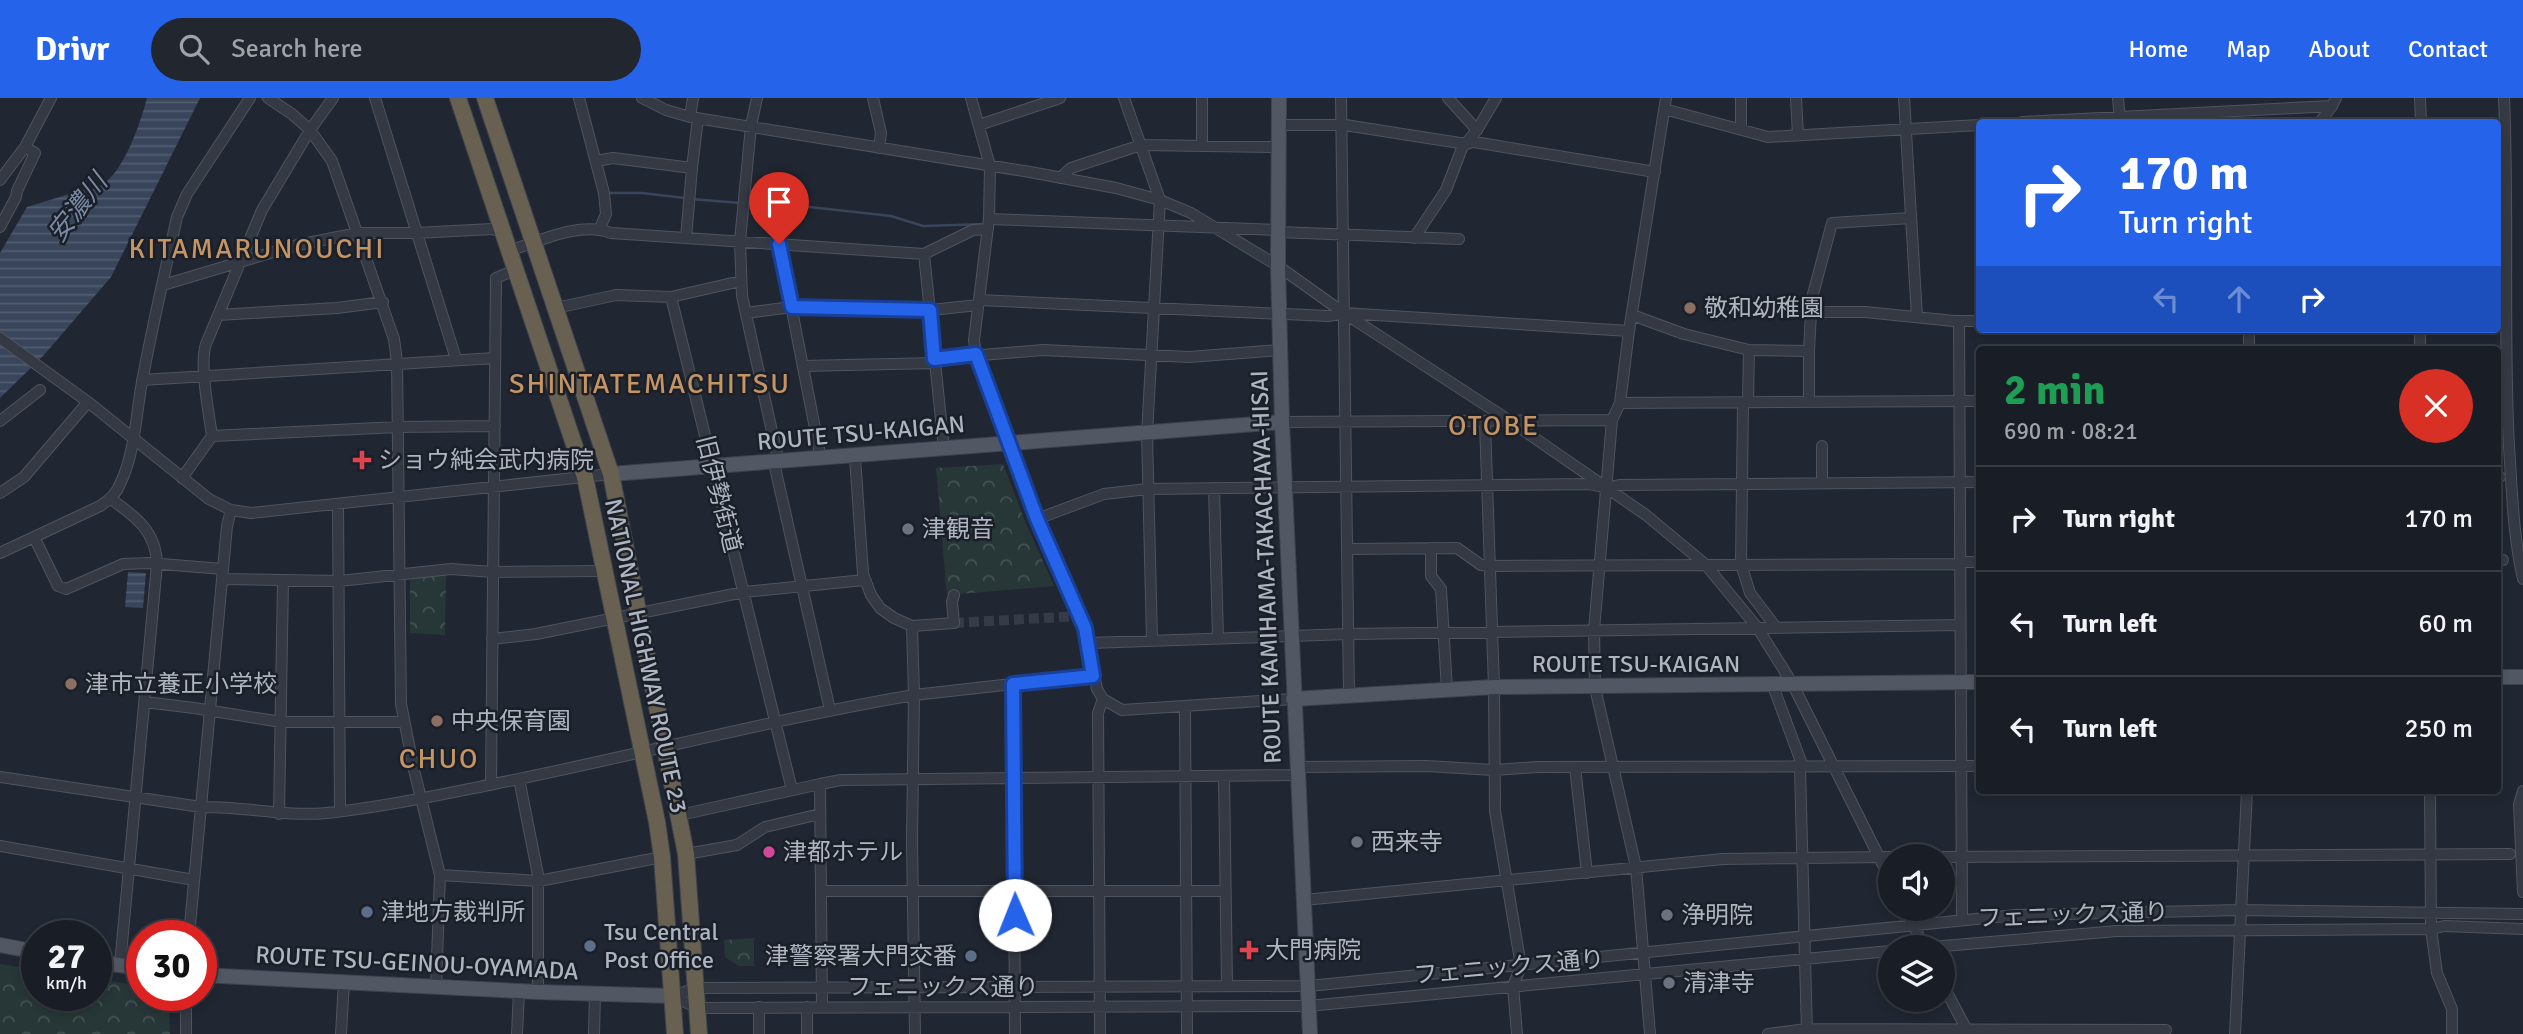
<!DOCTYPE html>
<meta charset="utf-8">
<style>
body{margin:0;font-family:Signika,"Noto Sans JP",sans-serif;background:#22262e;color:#f1f3f6;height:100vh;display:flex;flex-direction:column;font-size:26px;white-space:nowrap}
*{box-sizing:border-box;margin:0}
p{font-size:23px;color:#9fa2a7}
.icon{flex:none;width:38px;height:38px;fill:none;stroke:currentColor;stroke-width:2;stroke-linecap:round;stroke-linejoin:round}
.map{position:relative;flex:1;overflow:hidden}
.panel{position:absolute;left:1976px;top:248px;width:525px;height:448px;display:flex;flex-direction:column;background:#191d26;border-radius:7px;box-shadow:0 4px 10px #0003,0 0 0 2px #373b43}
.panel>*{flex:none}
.guide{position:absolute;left:1976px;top:21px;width:525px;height:214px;border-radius:7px;box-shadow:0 4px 10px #0003,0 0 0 2px #373b43;background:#2563eb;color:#fff;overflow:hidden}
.tools{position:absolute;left:1878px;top:746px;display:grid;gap:14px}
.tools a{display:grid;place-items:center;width:77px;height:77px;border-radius:50%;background:#191d26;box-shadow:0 4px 10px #0003,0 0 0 2px #373b43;font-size:35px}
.speed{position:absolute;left:21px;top:822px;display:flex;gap:14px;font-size:35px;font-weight:700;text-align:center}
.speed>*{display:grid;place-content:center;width:91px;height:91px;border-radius:50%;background:#191d26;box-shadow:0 4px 10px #0003,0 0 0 2px #373b43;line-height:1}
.speed small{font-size:18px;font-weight:400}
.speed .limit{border:10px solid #d22;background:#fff;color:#111}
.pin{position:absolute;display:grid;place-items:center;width:60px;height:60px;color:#fff;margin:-72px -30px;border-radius:50% 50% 50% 0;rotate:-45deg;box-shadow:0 0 7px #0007}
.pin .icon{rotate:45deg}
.me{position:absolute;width:77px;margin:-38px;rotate:359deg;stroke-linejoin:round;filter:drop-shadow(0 0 5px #0008)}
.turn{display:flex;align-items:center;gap:24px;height:147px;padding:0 28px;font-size:32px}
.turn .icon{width:91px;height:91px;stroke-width:2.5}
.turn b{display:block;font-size:49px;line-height:60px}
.lanes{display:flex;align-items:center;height:66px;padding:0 28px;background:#0003;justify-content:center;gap:35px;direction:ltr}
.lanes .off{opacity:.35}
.round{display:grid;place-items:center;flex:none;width:74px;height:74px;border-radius:37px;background:#22262e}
.head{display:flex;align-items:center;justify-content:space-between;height:119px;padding:0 28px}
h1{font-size:42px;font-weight:800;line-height:52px;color:#1e9e55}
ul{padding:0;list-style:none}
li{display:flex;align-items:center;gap:21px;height:105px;padding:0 28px;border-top:2px solid #373b43}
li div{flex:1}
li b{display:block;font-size:26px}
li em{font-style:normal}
header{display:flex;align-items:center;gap:42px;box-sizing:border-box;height:98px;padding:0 35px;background:#2563eb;color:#fff}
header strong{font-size:33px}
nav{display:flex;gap:38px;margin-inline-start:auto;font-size:24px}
.search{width:490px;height:63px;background:#22262e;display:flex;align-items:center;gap:18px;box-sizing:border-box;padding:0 24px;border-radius:38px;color:#9fa2a7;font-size:26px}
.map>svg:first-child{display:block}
.forest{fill:url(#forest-crowns)}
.water{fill:url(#water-rules)}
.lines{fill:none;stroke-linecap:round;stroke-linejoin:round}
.stream{stroke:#38455a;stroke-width:2.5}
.minor-tunnel{stroke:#363c47;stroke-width:10;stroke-dasharray:10 5;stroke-linecap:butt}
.minor-casing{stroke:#4f545e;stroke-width:12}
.major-casing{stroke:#3e434d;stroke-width:16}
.highway-casing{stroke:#3f444e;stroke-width:18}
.minor{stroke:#343943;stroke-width:10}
.major{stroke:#525863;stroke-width:14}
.highway{stroke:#686152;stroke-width:16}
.route-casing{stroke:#184099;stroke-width:18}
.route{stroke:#2563eb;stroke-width:12}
.education-dot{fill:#8d6e63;stroke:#1a1f28;stroke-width:2.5}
.health-dot{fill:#e0444e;stroke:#1a1f28;stroke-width:2.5}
.worship-dot{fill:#6b7280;stroke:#1a1f28;stroke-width:2.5}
.hotel-dot{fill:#d1479c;stroke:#1a1f28;stroke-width:2.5}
.service-dot{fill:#5c6f8a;stroke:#1a1f28;stroke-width:2.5}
.labels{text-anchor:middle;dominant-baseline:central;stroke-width:5;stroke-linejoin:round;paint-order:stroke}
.poi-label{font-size:24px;fill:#aeb4c0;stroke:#1a1f28;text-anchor:start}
.street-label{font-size:24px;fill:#aeb4c0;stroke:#1a1f28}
.water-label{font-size:26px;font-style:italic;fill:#7a8aa5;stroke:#1a1f28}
.quarter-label{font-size:28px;letter-spacing:2px;fill:#c49465;stroke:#1a1f28}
</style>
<header>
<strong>Drivr</strong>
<div class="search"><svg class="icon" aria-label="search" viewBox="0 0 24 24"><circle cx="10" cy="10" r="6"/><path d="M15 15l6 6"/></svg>Search here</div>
<nav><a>Home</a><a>Map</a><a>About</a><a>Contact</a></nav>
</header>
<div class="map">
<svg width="2523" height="936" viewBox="0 0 2523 936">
<defs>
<pattern id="forest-crowns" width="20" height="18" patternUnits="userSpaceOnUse" patternTransform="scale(1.75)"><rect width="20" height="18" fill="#273737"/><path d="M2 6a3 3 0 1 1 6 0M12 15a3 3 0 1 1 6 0" fill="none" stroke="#445252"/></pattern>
<pattern id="water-rules" width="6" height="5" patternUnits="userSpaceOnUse" patternTransform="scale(1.75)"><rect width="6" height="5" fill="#38455a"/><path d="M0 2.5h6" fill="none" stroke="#525d70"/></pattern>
</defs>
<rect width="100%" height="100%" fill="#212732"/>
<path class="forest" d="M1003 366 1025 423 1054 488 947 497 936 370Z
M446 476 445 537 410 535V484L412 480Z
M754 840V868H739L725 859 724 842Z
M0 866 37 872V898H96V881L142 888V898H169L170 936H0Z"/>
<path class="water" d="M147 0H200L111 179 44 257 0 300V155L27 109 82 92C118 98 140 26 147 0Z
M128 474 146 475 143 510 125 509Z"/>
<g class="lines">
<path class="stream" d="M608 95H642L685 100
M691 101 740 105
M747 105 792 107 891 118 923 128 986 126"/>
<path class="minor-tunnel" d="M954 525 1079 518"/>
<defs>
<path id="minor" d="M268 0 292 16 310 32 332 63 394 241 397 264 401 606 414 672 440 777 436 889
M375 0 456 261
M579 0 604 95 606 116 600 130
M642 0 666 12 690 19 1030 74 1116 90 1160 102 1191 115 1278 168 1344 215 1510 323 1646 417 1705 466 1757 529 1792 585 1890 781
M757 0 751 28 740 143 742 198 779 365
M873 0 881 35 879 50
M971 0 990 68 989 121 974 242 976 256 1037 421 1085 530 1097 591 1103 601 1122 612 1293 601
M1124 0 1160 102 1147 336 1152 542
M1341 0 1349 597
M1448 0 1477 32 1496 0
M1741 0V31
M1796 0 1798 37
M1904 0 1917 219
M2118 0 2120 24
M2420 0 2421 24
M2504 0C2509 116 2503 232 2509 348 2512 393 2513 437 2523 481
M1664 11 1768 39 1979 27
M690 19 693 0
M2022 24 2332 8 2336 0
M2320 24 2332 8
M979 27 1060 0
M1279 27H1345L1466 46 1474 44 1655 74
M1202 47V0
M596 63 613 60 692 70 686 140
M692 70 698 20
M1060 80 1071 70 1141 47 1278 49
M0 82 25 49 51 0
M989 121 1278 132
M0 129 16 99 17 93 35 55 25 49
M1278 134 1459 141
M1414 140 1446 92 1462 50 1477 32
M779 146 821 361
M509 153C540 143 579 123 611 135L924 156 973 132 988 131
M924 156 944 351
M163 187 297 147 358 135H416L492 131 502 134
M671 199 792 692
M979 202 1328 218 1344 215 1629 233
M556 210 616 197 671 199 741 183
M1811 214H1865L1954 223H1979
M746 215 792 209 922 213 978 207
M218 217 337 210 383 204
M1632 217 1684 236 1749 252 1809 253 1811 214 1809 211 1832 125 1911 120
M1959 223 1962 822
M2420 231V252
M0 240 88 304 209 401 231 412 251 415 611 376
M2249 252V231
M1809 253V304
M934 261 1043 252 1189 259 1280 252
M803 268 935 265
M142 282 495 260
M1748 304 1749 252
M1620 305 1979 303
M1743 305 1741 466 1750 495 1775 528
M0 323 40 292
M1282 324 1612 322
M1485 324 1494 589 1495 713 1521 868 1513 888 1517 936
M212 338 398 329 495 328
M1822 348V385
M855 359 863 476 871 497 880 510 894 520 912 528 954 525 952 504 954 497
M774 365 830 612
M2497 379H2500
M182 380 212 338C209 316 199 265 206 246L262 112 310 32 333 0
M1214 390 1218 541
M0 395 24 379 88 304
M111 401C136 419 156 433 157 466L120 867
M338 406 340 713
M1037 421 1104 396 1148 391 1589 386 1607 390 1619 387 1979 384
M34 439 58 488 66 491 123 466 149 465 223 471
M1431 450V478L1441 491 1447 592
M1348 451 1457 450 1481 467 1489 468 1961 466
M0 455 100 408C110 402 117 395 121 384 135 354 136 316 142 284 152 229 165 174 177 119L187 96 250 0
M2497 462H2503
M1960 464H1979
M222 481 339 483 451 471 493 474 606 473
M912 528 914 597 1093 577
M492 541 536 536 744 494 864 482
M1089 545 1349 536 1960 527
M1013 586 1015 936
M1773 588 1803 669
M145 604 194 610 281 624H403
M1185 609 1187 936
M1298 669 1426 668 1494 672 1538 669 1979 668
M1575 669 1587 775
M1800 670 1807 936
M1224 678 1227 888
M0 679 201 709C243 708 284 719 327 715 383 709 439 697 494 686 634 658 773 621 914 597L912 742 915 936
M519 681 538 777V894
M491 686 496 180 515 172
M2430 693 2431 831 2437 875 2452 911V936
M2523 693 2519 707 2523 794
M279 716 283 482
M680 717 820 686
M0 748 194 782
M686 756 737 747 765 729 820 716
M1942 759 2510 756
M440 777 539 783 662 759
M823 793H1225
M1304 802 1723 761 1890 759
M1905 810 1924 849
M189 838 227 428 231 412
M1932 849 2117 833 2431 831 2444 828 2523 831
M1942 885 1969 936
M673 898 696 890 1309 888 2016 817 2241 812 2523 816
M673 898 697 910 1308 908 1890 853
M759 909V936
M822 909 820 686 841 682 1298 677
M186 936V898
M341 936 344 883
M517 936 519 893
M594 936 595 896
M807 936V909
M1100 936 1098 615 1103 601
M1650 936 1636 769 1595 590 1594 532 1612 322 1620 305 1629 233 1666 0
M1768 936 1806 931 2166 932
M2235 936 2247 693"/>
<path id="major" d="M1279 0 1278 168 1282 324 1310 936
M611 376 1282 324
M2497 579H2523
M1293 601 1494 589 1979 584
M0 847 37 854
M96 864 142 870
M201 877 538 894 673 898"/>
<path id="highway" d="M458 0 585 379 657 724 662 759 675 936
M485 0 611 376 686 756 699 936"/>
</defs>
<use href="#minor" class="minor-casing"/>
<use href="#major" class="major-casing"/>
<use href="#highway" class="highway-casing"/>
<use href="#minor" class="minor"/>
<use href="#major" class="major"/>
<use href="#highway" class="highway"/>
</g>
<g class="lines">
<defs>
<path id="route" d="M779 146 792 209 930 212 934 261 976 256 1037 421 1085 530 1093 578 1013 586 1015 817"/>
</defs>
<use href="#route" class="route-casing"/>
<use href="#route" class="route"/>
</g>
<g class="education-dot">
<circle cx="1690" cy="210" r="7"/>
<circle cx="71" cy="586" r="7"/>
<circle cx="437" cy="623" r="7"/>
</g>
<g class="health-dot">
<path d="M358.5 351.5h7v7h7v7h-7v7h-7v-7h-7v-7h7z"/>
<path d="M1245.5 841.5h7v7h7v7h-7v7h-7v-7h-7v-7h7z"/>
</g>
<g class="worship-dot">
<circle cx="908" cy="431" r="7"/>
<circle cx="1357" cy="744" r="7"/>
<circle cx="1667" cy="817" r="7"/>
<circle cx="1669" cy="885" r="7"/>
</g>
<circle class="hotel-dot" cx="769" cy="754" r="7"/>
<g class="service-dot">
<circle cx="367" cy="814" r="7"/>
<circle cx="590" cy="848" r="7"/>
<circle cx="971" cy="858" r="7"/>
</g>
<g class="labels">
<g class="poi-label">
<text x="1704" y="210">敬和幼稚園</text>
<text x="378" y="362">ショウ純会武内病院</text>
<text x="922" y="431">津観音</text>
<text x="85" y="586">津市立養正小学校</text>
<text x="451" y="623">中央保育園</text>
<text x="1371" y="744">西来寺</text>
<text x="783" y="754">津都ホテル</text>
<text x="381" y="814">津地方裁判所</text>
<text x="1681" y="817">浄明院</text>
<text x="604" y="834">Tsu Central<tspan x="604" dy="28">Post Office</tspan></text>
<text x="1265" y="852">大門病院</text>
<text x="957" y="858" text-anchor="end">津警察署大門交番</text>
<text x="1683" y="885">清津寺</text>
</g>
<g class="street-label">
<text transform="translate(861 335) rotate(-5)">ROUTE TSU-KAIGAN</text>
<text transform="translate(719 396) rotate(76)">旧伊勢街道</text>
<text transform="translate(1266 469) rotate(-92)">ROUTE KAMIHAMA-TAKACHAYA-HISAI</text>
<text transform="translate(646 558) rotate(78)">NATIONAL HIGHWAY ROUTE 23</text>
<text x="1636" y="566">ROUTE TSU-KAIGAN</text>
<text transform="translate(2073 817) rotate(-2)">フェニックス通り</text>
<text transform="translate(417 865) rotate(3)">ROUTE TSU-GEINOU-OYAMADA</text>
<text transform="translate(1509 869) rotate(-5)">フェニックス通り</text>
<text x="943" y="889">フェニックス通り</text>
</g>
<g class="water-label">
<text transform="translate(78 110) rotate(-52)">安濃川</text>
</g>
<g class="quarter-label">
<text x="257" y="151">KITAMARUNOUCHI</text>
<text x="650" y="286">SHINTATEMACHITSU</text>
<text x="1494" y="328">OTOBE</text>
<text x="439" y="661">CHUO</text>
</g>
</g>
</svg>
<div class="tools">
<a><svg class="icon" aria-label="sound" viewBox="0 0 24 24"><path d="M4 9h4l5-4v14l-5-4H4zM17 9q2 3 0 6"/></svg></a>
<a><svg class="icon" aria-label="layers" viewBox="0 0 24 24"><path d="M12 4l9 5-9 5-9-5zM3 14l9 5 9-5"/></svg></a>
</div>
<div class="speed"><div>27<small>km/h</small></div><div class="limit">30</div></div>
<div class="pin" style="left:779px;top:146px;background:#d93025"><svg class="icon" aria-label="arrive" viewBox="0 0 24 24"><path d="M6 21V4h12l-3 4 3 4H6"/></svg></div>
<svg class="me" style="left:1015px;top:817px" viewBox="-20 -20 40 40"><circle r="19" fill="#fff"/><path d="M0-13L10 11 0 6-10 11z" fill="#2563eb"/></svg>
<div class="guide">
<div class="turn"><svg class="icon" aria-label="right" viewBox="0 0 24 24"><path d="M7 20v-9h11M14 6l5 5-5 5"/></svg><div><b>170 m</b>Turn right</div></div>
<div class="lanes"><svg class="icon off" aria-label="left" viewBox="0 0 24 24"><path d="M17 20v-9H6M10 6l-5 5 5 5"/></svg><svg class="icon off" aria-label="ahead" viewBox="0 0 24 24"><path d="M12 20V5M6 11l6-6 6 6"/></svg><svg class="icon" aria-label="right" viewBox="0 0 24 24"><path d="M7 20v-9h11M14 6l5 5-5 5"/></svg></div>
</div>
<section class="panel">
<div class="head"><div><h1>2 min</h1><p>690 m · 08:21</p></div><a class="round" style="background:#d93025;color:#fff"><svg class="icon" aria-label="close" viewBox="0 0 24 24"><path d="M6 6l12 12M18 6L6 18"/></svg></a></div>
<ul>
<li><svg class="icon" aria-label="right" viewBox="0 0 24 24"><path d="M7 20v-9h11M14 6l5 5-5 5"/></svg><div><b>Turn right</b></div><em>170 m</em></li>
<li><svg class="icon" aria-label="left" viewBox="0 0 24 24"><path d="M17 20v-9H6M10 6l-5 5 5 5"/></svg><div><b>Turn left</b></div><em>60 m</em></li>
<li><svg class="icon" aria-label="left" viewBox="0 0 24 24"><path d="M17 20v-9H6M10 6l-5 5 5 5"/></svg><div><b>Turn left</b></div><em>250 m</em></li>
</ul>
</section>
</div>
